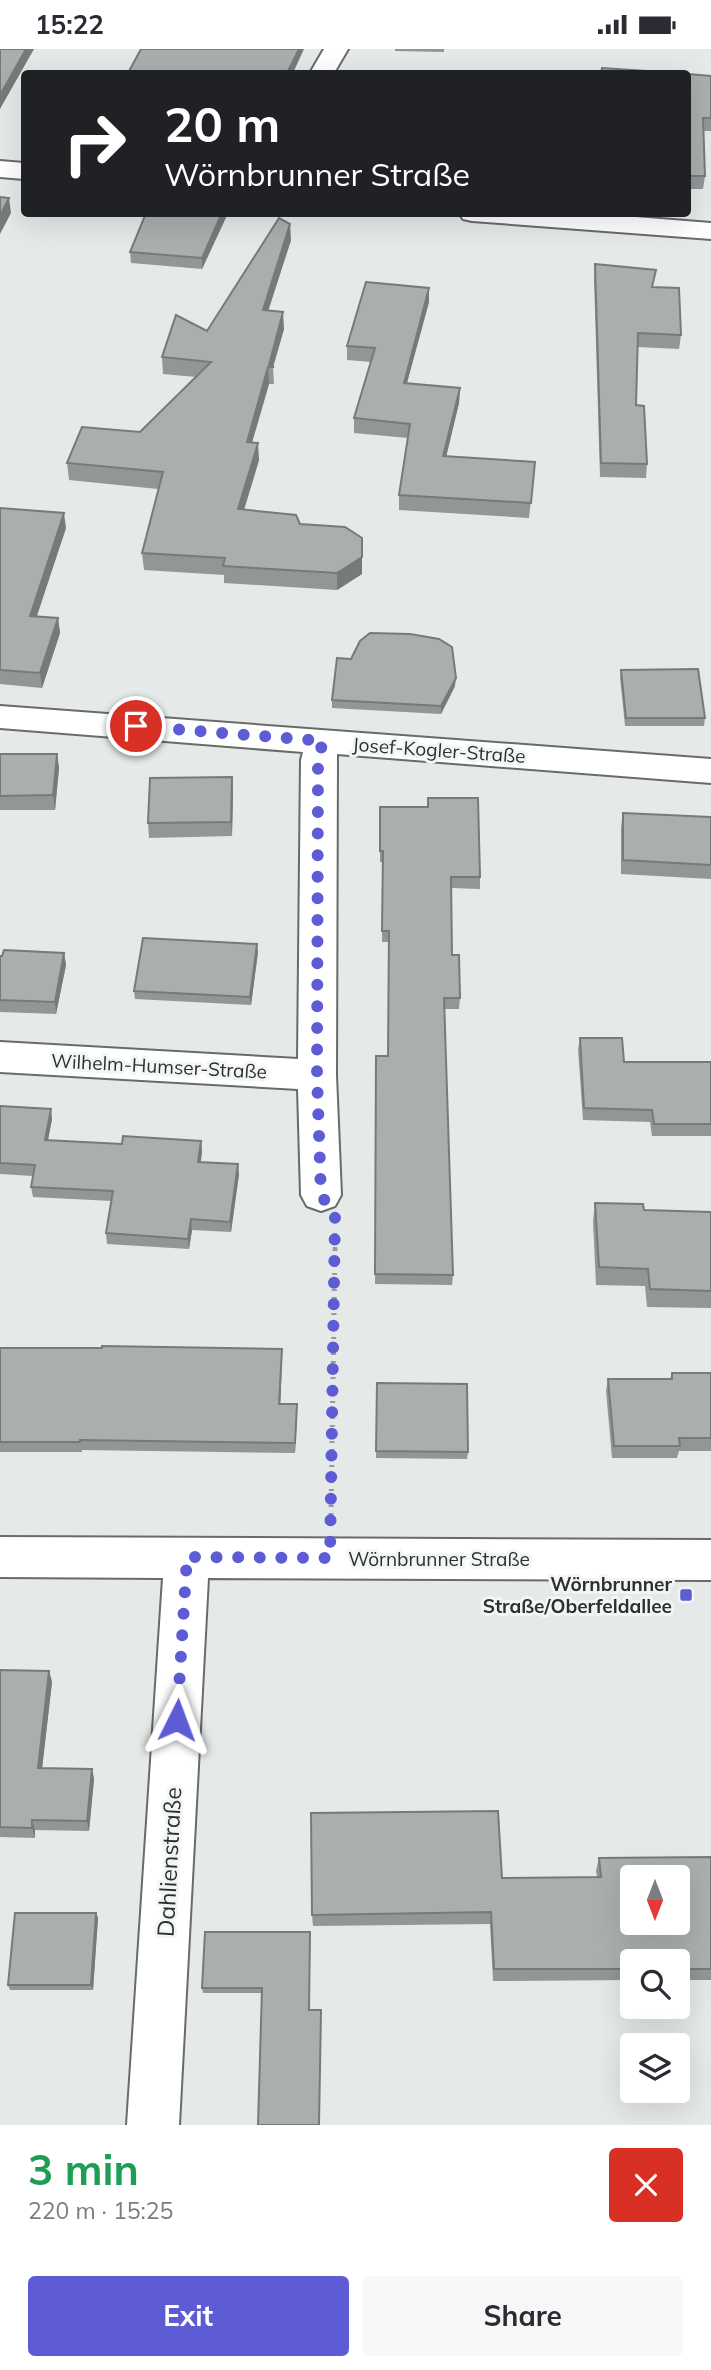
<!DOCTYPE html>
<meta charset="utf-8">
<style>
body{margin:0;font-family:Mulish,sans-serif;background:#f7f7f7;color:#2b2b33;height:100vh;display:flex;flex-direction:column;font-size:26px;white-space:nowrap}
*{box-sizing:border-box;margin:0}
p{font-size:23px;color:#7c7c81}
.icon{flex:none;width:38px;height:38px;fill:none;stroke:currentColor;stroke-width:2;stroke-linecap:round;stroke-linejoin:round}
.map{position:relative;height:2076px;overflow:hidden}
.side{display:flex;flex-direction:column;background:#fff;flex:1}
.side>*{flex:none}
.top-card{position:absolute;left:21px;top:21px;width:670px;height:147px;border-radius:7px;box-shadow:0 7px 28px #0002;background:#202124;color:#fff;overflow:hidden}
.needle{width:46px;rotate:180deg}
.fabs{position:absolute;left:620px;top:1816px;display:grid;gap:14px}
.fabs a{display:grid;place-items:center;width:70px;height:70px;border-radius:7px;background:#fff;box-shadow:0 7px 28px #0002;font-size:35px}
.pin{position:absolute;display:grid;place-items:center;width:60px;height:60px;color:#fff;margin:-30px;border:4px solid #fff;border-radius:50%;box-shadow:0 2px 7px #0007}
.me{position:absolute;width:77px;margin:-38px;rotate:3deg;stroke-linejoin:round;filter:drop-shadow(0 0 5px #0008)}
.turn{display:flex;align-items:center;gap:24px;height:147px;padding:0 28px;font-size:32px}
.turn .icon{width:91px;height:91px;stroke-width:2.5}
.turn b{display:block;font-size:49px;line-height:60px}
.round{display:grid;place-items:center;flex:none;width:74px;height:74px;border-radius:7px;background:#f7f7f7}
.headline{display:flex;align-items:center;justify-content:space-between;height:119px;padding:0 28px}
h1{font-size:42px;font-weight:700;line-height:52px;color:#1e9e55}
.cta{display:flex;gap:14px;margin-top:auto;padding:14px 28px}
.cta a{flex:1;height:80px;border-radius:7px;background:#5d5cd4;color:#fff;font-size:28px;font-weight:700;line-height:80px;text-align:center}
.cta a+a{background:#f7f7f7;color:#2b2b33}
.status{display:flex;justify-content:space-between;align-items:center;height:49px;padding:0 35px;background:#fff;direction:ltr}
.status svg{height:19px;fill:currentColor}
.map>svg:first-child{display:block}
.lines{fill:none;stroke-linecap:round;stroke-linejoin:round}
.minor-casing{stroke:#676c69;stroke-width:4}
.secondary-casing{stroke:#676c69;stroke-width:4}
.path-far1{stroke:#989b9a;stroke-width:4.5;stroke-dasharray:2 5;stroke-linecap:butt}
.path{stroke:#989b9a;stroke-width:5;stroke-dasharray:2 6;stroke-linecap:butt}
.minor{fill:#fff;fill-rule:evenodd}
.secondary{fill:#fff;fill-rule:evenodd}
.wall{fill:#929696}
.shaded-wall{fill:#777a7a}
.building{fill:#aaafae;stroke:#777a7a;stroke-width:2;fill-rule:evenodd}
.route{stroke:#5d5cd4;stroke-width:12;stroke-dasharray:0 21.6}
.poi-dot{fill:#5d5cd4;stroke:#f2f7f4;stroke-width:2.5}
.labels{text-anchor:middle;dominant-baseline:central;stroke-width:6;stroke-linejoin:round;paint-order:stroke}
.street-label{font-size:19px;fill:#2e302f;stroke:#f2f7f4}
.poi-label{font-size:19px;font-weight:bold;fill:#2e302f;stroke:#f2f7f4;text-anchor:end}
.near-street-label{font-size:23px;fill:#2e302f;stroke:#f2f7f4}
</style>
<div class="status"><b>15:22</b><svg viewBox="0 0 49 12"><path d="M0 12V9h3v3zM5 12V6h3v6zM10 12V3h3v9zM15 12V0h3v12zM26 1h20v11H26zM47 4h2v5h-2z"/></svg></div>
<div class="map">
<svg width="711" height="2076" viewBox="0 0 711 2076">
<rect width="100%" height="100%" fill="#e5e9e7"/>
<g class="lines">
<defs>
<path id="minor" d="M324 0H348L334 24H310Z
M0 657 711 710V734L337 705 336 1026 341 1146 335 1157 321 1162 307 1157 301 1146 298 1040 0 1023V993L298 1010 301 711 303 703 0 679Z
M0 1488 711 1491V1531L208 1529 179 2076H127L163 1529 0 1528Z"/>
<path id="secondary" d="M0 112 24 114V130L0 128Z
M459 164H585L711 174V190L472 172 463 170Z"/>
</defs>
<use href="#minor" class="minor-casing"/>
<use href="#secondary" class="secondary-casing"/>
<path class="path-far1" d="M335 1200V1181"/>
<path class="path" d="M331 1466 335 1198"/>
<use href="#minor" class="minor"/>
<use href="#secondary" class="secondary"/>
</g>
<path class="wall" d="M395 0H444V3L395 2Z
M688 25 711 27V82H703L705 127 703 140H688Z
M146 164H228L202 220 131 214 130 203Z
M291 191 268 262 284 280 273 318 274 335H269L252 394 259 411 244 461 300 475 362 525 337 541 224 534V526L144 521 142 504 158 440 69 431 67 414 140 383 196 328 163 325 162 308 207 282Z
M595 215 654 238 681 286 679 300 638 298 636 356 647 415 646 429 600 428 594 228Z
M429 253 407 334 460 339 459 354 446 407 535 413 529 469 399 461V446L408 389 354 384V369L371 313 347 311V297Z
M0 459 66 479 36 567 58 569 60 584 42 639 0 635Z
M621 621 705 669 704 677H625L620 628Z
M455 637 441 665 332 659V651Z
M0 705H57L59 719 55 761H0Z
M233 742 232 787 149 789 148 774Z
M428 749 480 828V840L451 839 452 906 460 949 459 960H444L453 1226 452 1236 375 1235 376 1007H388L389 893H382L383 813H380V758H428Z
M623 764 711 768V830L621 825V778Z
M258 903 251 956 135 950 134 942Z
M64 904 66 916 56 965 0 963V907Z
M580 989 624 1013H711V1087H652L650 1073 583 1071 578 1001Z
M0 1057 52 1070 48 1091 122 1095 201 1092 202 1102 201 1113 239 1125 231 1183 192 1181 189 1200 107 1195 106 1184 112 1152 33 1148 31 1138 33 1127 0 1125Z
M595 1154 644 1161 711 1163V1259L647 1258 645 1237 596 1236 593 1172Z
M0 1299 282 1300 280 1355 297 1365 295 1404 82 1401V1403H0Z
M672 1324H711V1402H679L677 1409H612L606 1342 608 1330H670Z
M377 1334 468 1403 467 1410 376 1409Z
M0 1621 49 1622 52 1633 42 1719 92 1720 94 1730 89 1782 35 1781V1789L0 1788Z
M711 1808V1931H677V1913H632V1931L493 1932 490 1875 313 1877 312 1866 502 1829 597 1828 596 1822 599 1809Z
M96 1864 98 1869 93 1941H10L8 1936Z
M205 1883 310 1961 319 2076 262 1944H203L202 1939Z"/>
<path class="shaded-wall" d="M26 0H34L0 60V46Z
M299 0H304L293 24H287Z
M9 149 11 164 0 185V167Z
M222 164H228L202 220V209Z
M290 175 291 191 263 278V261Z
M429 239V253L403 348 404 334Z
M283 263 284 280 273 318 269 316Z
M268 318 269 335 247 410V393Z
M460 339 459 354 443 421V407Z
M258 394 259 411 239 477 238 460Z
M64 464 66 479 32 582 30 567Z
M362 508V525L337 541V524Z
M58 569 60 584 42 639 40 624Z
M456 629 455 637 441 665V657Z
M57 705 59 719 55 761 53 746Z
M232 728 233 742 232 787 231 773Z
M257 895 258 903 251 956 250 948Z
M64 904 66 916 56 965 55 953Z
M51 1060 52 1070 46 1101 45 1091Z
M201 1092 202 1102 199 1123 198 1113Z
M238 1115 239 1125 231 1183 230 1173Z
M191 1170 192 1181 189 1200 188 1190Z
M282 1300V1310L280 1365 279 1355Z
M297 1355V1365L295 1404V1394Z
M49 1622 52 1633 41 1729 38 1719Z
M92 1720 94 1730 89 1782 87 1772Z
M32 1771 35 1781V1789L32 1779Z
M96 1864 98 1869 93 1941 91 1936Z"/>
<path class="building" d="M0 0H26L0 46Z
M141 0H299L287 24H128Z
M602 19 677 24H601Z
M688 25 711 27V69H703L705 127H688Z
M0 148 9 149 0 167Z
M146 164H222L202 209 130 203Z
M279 169 290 175 263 261 283 263 269 316 274 318H268L247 393 258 394 238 460 296 466 300 475 345 478 362 489V508L337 524 223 517 225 509 142 504 163 423 67 414 82 378 140 383 211 313 162 308 176 266 207 282Z
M595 215 656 221 652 238 679 239 681 286 638 284 636 356 644 357 647 415 601 414Z
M366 233 429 239 404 334 460 339 443 407 535 413 531 454 399 446 410 375 354 369 375 299 347 297Z
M0 459 64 464 30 567 58 569 40 624 0 621Z
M370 584 410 585 439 590 452 598 456 629 441 657 332 651 337 609 351 610 360 592Z
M698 620 705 669H626L621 621Z
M0 705H57L53 746 0 747Z
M232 728 231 773 148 774 150 729Z
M428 749H478L480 828H451L452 906H459L460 949H444L453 1226 375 1225 376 1007H388L389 882H382L383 802H380V758H428Z
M623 764 711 768V816L623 811Z
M143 889 257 895 250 948 134 942Z
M4 901 64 904 55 953 0 951V907H2Z
M580 989H622L624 1013H711V1075H654L652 1061 584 1059Z
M0 1057 51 1060 45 1091 122 1095 123 1087 201 1092 198 1113 238 1115 230 1173 191 1170 188 1190 106 1184 113 1142 31 1138 35 1116 0 1114Z
M595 1154 643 1155 644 1161 711 1163V1242L650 1240 648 1220 599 1218Z
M102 1297 282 1300 279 1355H297L295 1394 80 1391V1393H0V1299H102Z
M672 1324H711V1389H679L680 1397H614L608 1330H672Z
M377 1334 467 1335 468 1403 376 1402Z
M0 1621 49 1622 38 1719 92 1720 87 1772 32 1771V1779L0 1778Z
M498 1762 502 1829 601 1828 599 1809 711 1808V1920H677V1913H632V1920H494L491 1863 312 1866 311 1764ZM632 1829H677V1874H632Z
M15 1864H96L91 1936H8Z
M205 1883H310L309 1961H321L319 2076H258L262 1939H202Z"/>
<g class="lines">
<path class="route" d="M136 677 323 692 318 711 317 1026 321 1146 335 1166 330 1509 187 1508 177 1671"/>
</g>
<rect class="poi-dot" x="679" y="1539" width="14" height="14" rx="3.5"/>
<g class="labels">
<g class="street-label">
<text transform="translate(439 701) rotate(4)">Josef-Kogler-Straße</text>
<text transform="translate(159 1017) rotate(3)">Wilhelm-Humser-Straße</text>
<text x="439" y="1510">Wörnbrunner Straße</text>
</g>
<g class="poi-label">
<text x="672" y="1535">Wörnbrunner<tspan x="672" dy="22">Straße/Oberfeldallee</tspan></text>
</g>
<g class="near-street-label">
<text transform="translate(169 1813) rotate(-87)">Dahlienstraße</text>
</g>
</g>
</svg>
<div class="fabs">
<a><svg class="needle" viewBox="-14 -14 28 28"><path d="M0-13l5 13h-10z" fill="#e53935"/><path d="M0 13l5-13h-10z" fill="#7c7c81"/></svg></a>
<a><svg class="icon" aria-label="search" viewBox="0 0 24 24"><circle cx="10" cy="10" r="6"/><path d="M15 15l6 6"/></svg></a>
<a><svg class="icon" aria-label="layers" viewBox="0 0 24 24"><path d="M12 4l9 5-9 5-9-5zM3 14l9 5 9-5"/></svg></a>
</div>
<div class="pin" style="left:136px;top:677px;background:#d93025"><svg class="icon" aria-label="arrive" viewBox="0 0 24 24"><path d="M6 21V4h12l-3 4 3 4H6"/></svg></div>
<svg class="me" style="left:177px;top:1671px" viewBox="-20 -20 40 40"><path d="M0-17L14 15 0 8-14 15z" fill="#5d5cd4" stroke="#fff" stroke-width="4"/></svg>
<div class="top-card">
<div class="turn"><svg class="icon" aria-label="right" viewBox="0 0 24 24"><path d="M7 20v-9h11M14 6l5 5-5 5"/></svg><div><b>20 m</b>Wörnbrunner Straße</div></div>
</div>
</div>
<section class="side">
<div class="headline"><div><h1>3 min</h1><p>220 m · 15:25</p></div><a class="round" style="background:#d93025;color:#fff"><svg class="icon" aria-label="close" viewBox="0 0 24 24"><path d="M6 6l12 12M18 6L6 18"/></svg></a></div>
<div class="cta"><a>Exit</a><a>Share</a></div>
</section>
